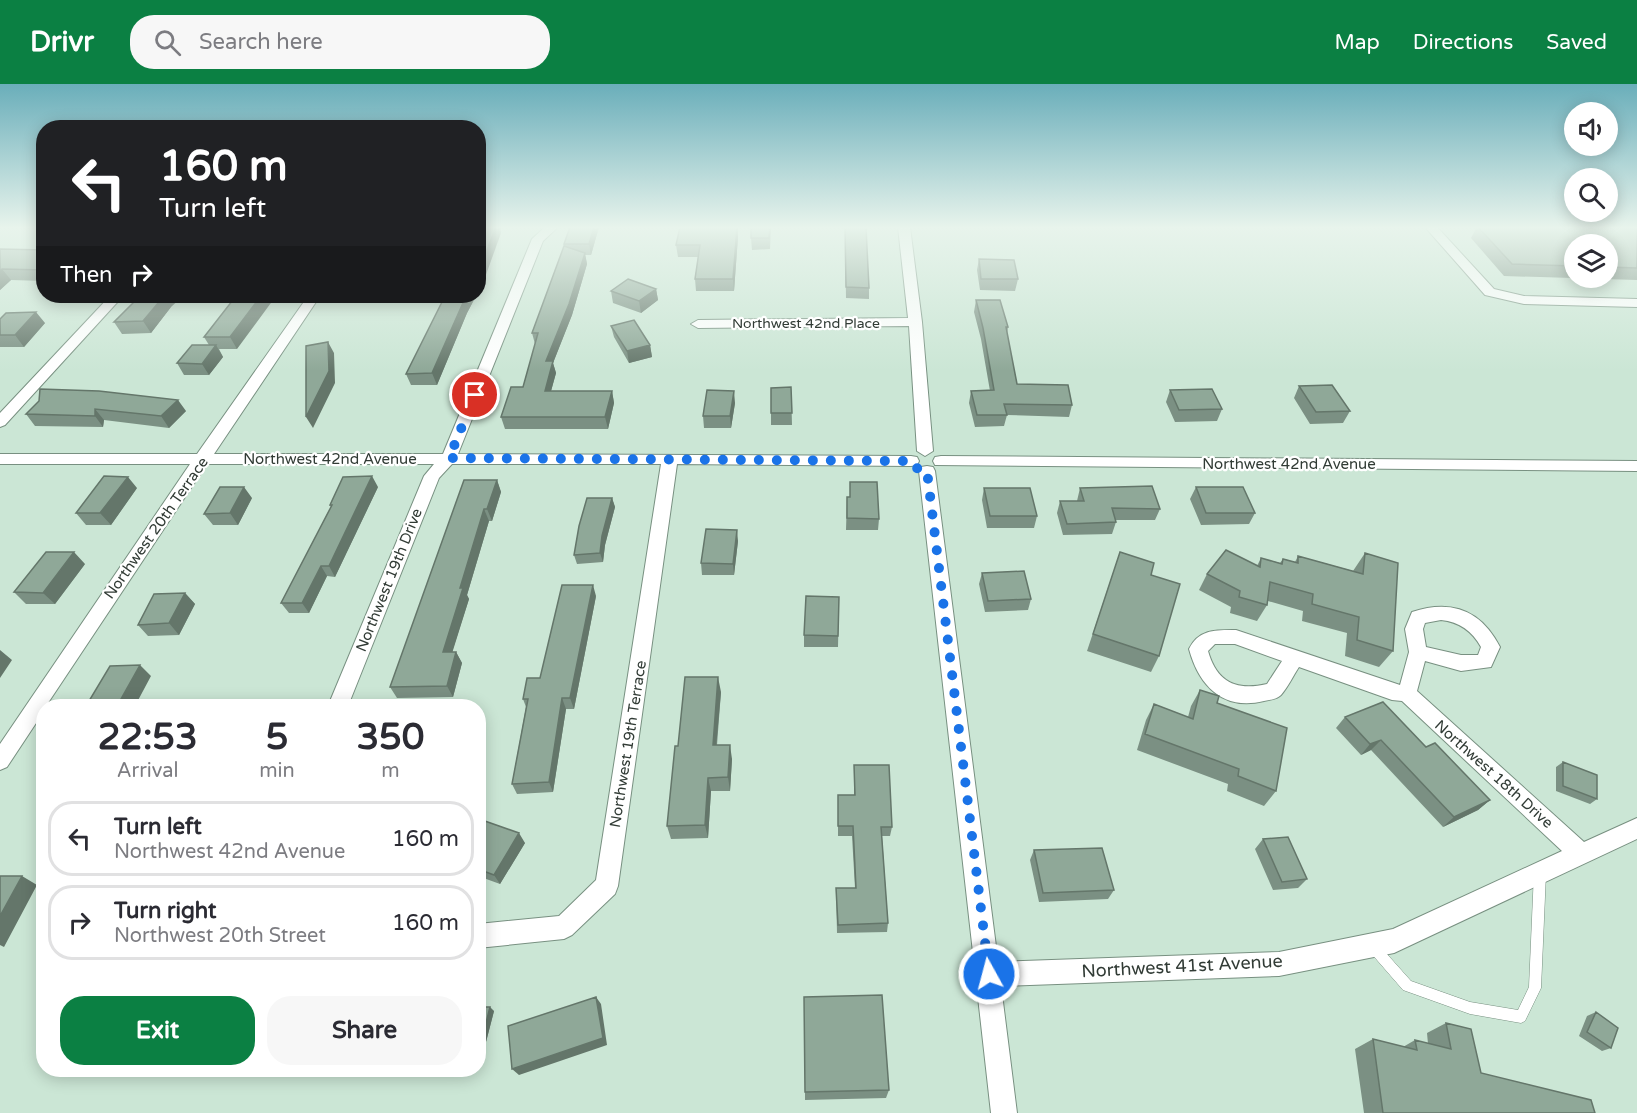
<!DOCTYPE html>
<style>
body{margin:0;font-family:"Varela Round",sans-serif;background:#f7f7f7;color:#2b2b33;height:100vh;display:flex;flex-direction:column;font-size:22px;white-space:nowrap}
*{box-sizing:border-box;margin:0}
p{font-size:20px;color:#7c7c81}
.icon{flex:none;width:33px;height:33px;fill:none;stroke:currentColor;stroke-width:2;stroke-linecap:round;stroke-linejoin:round}
.map{position:relative;flex:1;overflow:hidden}
.details{position:absolute;left:36px;top:615px;width:450px;height:378px;display:flex;flex-direction:column;background:#fff;border-radius:24px;box-shadow:0 3px 15px #0003}
.details>*{flex:none}
.hud{position:absolute;left:36px;top:36px;width:450px;height:183px;border-radius:24px;box-shadow:0 3px 15px #0003;background:#202124;color:#fff;overflow:hidden}
.controls{position:absolute;left:1564px;top:18px;display:grid;gap:12px}
.controls a{display:grid;place-items:center;width:54px;height:54px;border-radius:50%;background:#fff;box-shadow:0 3px 15px #0003;font-size:30px}
.pin{position:absolute;display:grid;place-items:center;width:51px;height:51px;color:#fff;margin:-26px;border:3px solid #fff;border-radius:50%;box-shadow:0 2px 6px #0007}
.me{position:absolute;width:66px;margin:-33px;rotate:353deg;stroke-linejoin:round;filter:drop-shadow(0 0 4px #0008)}
.turn{display:flex;align-items:center;gap:21px;height:126px;padding:0 24px;font-size:27px}
.turn .icon{width:78px;height:78px;stroke-width:2.5}
.turn b{display:block;font-size:42px;line-height:51px}
.then{display:flex;align-items:center;height:57px;padding:0 24px;background:#0003;gap:12px;font-size:22px}
.eta{display:flex;justify-content:space-evenly;align-items:center;height:102px;text-align:center}
.eta b{font-size:36px;font-weight:700;line-height:42px}
.cta{display:flex;gap:12px;margin-top:auto;padding:12px 24px}
.cta a{flex:1;height:69px;border-radius:24px;background:#0b8043;color:#fff;font-size:24px;font-weight:700;line-height:69px;text-align:center}
.cta a+a{background:#f7f7f7;color:#2b2b33}
ul{padding:0;list-style:none}
li{display:flex;align-items:center;gap:18px;height:75px;margin:0 12px 9px;padding:0 12px;border:3px solid #e1e1e2;border-radius:24px}
li div{flex:1}
li b{display:block;font-size:22px}
li em{font-style:normal}
header{display:flex;align-items:center;gap:36px;box-sizing:border-box;height:84px;padding:0 30px;background:#0b8043;color:#fff}
header strong{font-size:28px}
nav{display:flex;gap:33px;margin-inline-start:auto;font-size:21px}
.search{width:420px;height:54px;background:#f7f7f7;display:flex;align-items:center;gap:15px;box-sizing:border-box;padding:0 21px;border-radius:24px;color:#7c7c81;font-size:22px}
.map>svg:first-child{display:block}
.lines{fill:none;stroke-linecap:round;stroke-linejoin:round}
.service-casing{stroke:#789081;stroke-width:1}
.minor-casing{stroke:#789081;stroke-width:2}
.service{fill:#fff;fill-rule:evenodd}
.minor{fill:#fff;fill-rule:evenodd}
.wall{fill:#7b9083;fill-rule:evenodd}
.shaded-wall{fill:#64766a}
.building{fill:#8fa898;stroke:#64766a;stroke-width:1.5}
.route{stroke:#1a73e8;stroke-width:10;stroke-dasharray:0 18}
.labels{text-anchor:middle;dominant-baseline:central;stroke-width:4.5;stroke-linejoin:round;paint-order:stroke}
.far-street-label{font-size:14px;fill:#313b35;stroke:#fff}
.street-label{font-size:15px;fill:#313b35;stroke:#fff}
.near-street-label{font-size:18px;fill:#313b35;stroke:#fff}
</style>
<header>
<strong>Drivr</strong>
<div class="search"><svg class="icon" aria-label="search" viewBox="0 0 24 24"><circle cx="10" cy="10" r="6"/><path d="M15 15l6 6"/></svg>Search here</div>
<nav><a>Map</a><a>Directions</a><a>Saved</a></nav>
</header>
<div class="map">
<svg width="1637" height="1029" viewBox="0 0 1637 1029">
<rect width="100%" height="100%" fill="#cbe6d5"/>
<g class="lines">
<defs>
<path id="service" d="M1540 784 1544 785 1546 789 1541 904 1525 937 1521 939 1470 930 1403 906 1370 868 1368 864 1370 860 1374 858 1378 860 1411 897 1470 918 1518 926 1529 903 1534 789 1536 785Z"/>
<path id="minor" d="M545 143H558L543 157 458 370 911 372 917 373 919 377 917 381 911 382 677 380 618 802 615 810 572 851 564 855 478 864V840L559 832 596 796 661 380H452L439 394 348 622H328L424 392 434 380H207L46 622H44V627L7 683 0 686V660L190 380H0V370H197L308 212H320L214 370H443L532 155Z
M898 143H910L922 238 933 367 925 372 917 367 909 242 698 244 691 240 698 236 908 234Z
M1425 143H1437L1494 205 1524 212 1637 215V223L1524 220 1485 211Z
M110 212H123L5 341 0 343V329Z
M941 372 1637 377V387L935 381 933 377 935 373Z
M927 382 933 383 935 387 998 878 1279 868 1393 845 1562 767 1402 617 1392 616 1299 583C1293 592 1288 603 1281 611 1277 615 1270 616 1264 617 1223 627 1199 602 1189 565 1199 545 1216 546 1236 546L1400 601 1409 568 1405 545 1412 528C1451 515 1481 526 1500 563L1491 583 1461 587 1425 577 1417 607 1584 758 1637 734V755L1394 869 1279 892 1001 902 1017 1029H991L919 387 921 383ZM1441 536C1460 538 1472 547 1481 563L1478 571H1461L1426 563 1423 545 1425 539ZM1215 560H1235L1282 577 1267 600C1237 607 1217 599 1208 567Z"/>
</defs>
<use href="#service" class="service-casing"/>
<use href="#minor" class="minor-casing"/>
<use href="#service" class="service"/>
<use href="#minor" class="minor"/>
</g>
<path class="wall" d="M599 143 591 171H585L587 180 572 231 553 279 556 289 551 307H612L614 319 608 345H505L501 333 523 303 535 260 532 249 564 162V160Z
M738 143V153L734 207H696L695 195 698 173H678L676 161Z
M771 143 770 165 752 166 751 154Z
M845 143 869 204V215L846 214Z
M1477 143H1636L1637 144V196L1504 192 1471 154ZM1575 160H1608V194H1575Z
M0 165 44 166V197L11 196 0 206Z
M979 175 1018 195 1015 207 980 206 977 186Z
M656 205 658 216 641 229 613 219 611 207Z
M236 212 237 265H219L223 273 209 291H184L177 279 209 261 204 253Z
M445 212H476L467 229 437 301H411L406 290Z
M976 216 1008 243 1007 249 1017 300 1072 321 1069 333 1007 331 1004 342 975 343 969 319 971 307H990L981 255 974 228Z
M171 223 151 249 122 250 114 238Z
M0 235 45 239 24 263H0Z
M611 242 650 261 652 273 629 279 614 253Z
M1299 302 1350 327 1343 339 1310 340 1294 314Z
M791 303 792 341H771V329Z
M1170 306 1222 325 1217 337 1175 338 1166 318Z
M39 317 186 327 169 344 104 336 103 343 35 342 26 330Z
M735 319 731 344H704L703 332Z
M497 396 501 408 492 437H489L467 511 469 515 452 568H456L462 579 453 613 397 614 390 603Z
M850 398 879 435 878 446H846L847 413H850Z
M378 403 335 493 327 492 309 529H289L281 519 331 423 330 421Z
M1196 403 1255 429 1249 440 1201 441 1190 415Z
M137 404 111 441H86L76 429Z
M984 404 1037 432 1034 444H987L982 416Z
M1080 404 1160 425 1155 436H1116V438L1112 450 1063 451 1057 429 1060 417H1077Z
M252 414 238 441H213L204 430Z
M612 414 615 423 605 461 603 478 577 480 574 471Z
M738 457 734 491H702L701 479Z
M1120 468 1151 491 1159 572 1151 588 1087 567Z
M1365 469 1393 567 1379 583 1345 572 1347 549 1302 537 1303 527 1268 517 1267 521 1257 537 1230 529 1231 523 1199 506 1207 490 1257 482 1261 474 1280 479 1283 475 1295 478 1298 472 1353 487Z
M85 480 55 520H26L14 508Z
M982 489 1031 515 1028 526 985 528 979 500Z
M185 509 195 520 179 551 148 552 138 541Z
M596 512 574 625H566L553 708 517 710 512 700 526 623 523 615 540 594Z
M839 513 838 563H804V551Z
M1200 606 1217 619 1276 707 1264 722 1227 707 1228 700 1137 666 1146 636 1154 620 1188 633 1191 622Z
M721 608 717 661 732 675 730 707H711L708 754 671 755 667 742 678 662Z
M1345 633 1426 663 1490 716 1478 726 1443 743 1371 666 1361 671 1336 644Z
M1563 678 1597 715 1590 720 1556 707V683Z
M854 681 892 743 890 752H882L888 839 887 848 837 849 836 804H855L852 752H838V711H854Z
M478 742 525 759 500 800 478 792Z
M1263 755 1307 795 1298 804 1273 806 1255 765Z
M1034 766 1114 806 1108 815 1039 818 1030 776Z
M478 923 494 927 486 958H478Z
M1596 928 1611 964 1602 967 1579 952 1587 932Z
M1446 939 1481 989 1595 1029H1364L1355 965 1373 955 1403 963 1415 956 1428 960 1427 949Z
M889 1006 886 1014 805 1016V1008Z"/>
<path class="shaded-wall" d="M496 143H500L501 149 483 199 478 207V189Z
M594 143H599L591 171 589 160Z
M737 143 738 153 734 207 733 195Z
M585 169 587 180 572 231 553 279 556 289 548 318 545 307 546 277Z
M2 185 11 196 0 206V187Z
M656 205 658 216 641 229 639 217Z
M164 212H183L171 223 151 249 143 237Z
M261 212H276L237 265 230 253Z
M466 212H476L467 229 437 301 432 289Z
M36 228 45 239 24 263 15 251Z
M328 258 334 269 335 299 313 344 306 333Z
M216 261 223 273 209 291 202 280Z
M650 261 652 273 629 279 627 267Z
M612 307 614 319 608 345 605 333Z
M734 307 735 319 731 344 730 332Z
M178 316 186 327 169 344 161 332Z
M95 325 104 336 103 343 95 332Z
M372 392 378 403 335 493 329 482Z
M128 393 137 404 111 441 100 429Z
M497 396 501 408 492 437 487 425Z
M244 403 252 414 238 441 230 429Z
M612 414 615 423 605 461 603 478 600 469 602 452Z
M484 425 489 437 467 511 469 515 449 579 443 568 460 504Z
M737 446 738 457 734 491 733 480Z
M74 468 85 480 55 520 43 509Z
M321 482 327 492 309 529 302 519Z
M593 501 596 512 574 625 570 614Z
M185 509 195 520 179 551 169 539Z
M0 566 12 576 0 594Z
M456 568 462 579 453 613 447 602Z
M140 581 151 592 135 622H117Z
M718 593 721 608 715 675 713 661Z
M562 614 566 625 553 708 549 698Z
M1381 656 1371 666 1361 671 1370 660Z
M730 661 732 675 730 707 728 693Z
M708 694 711 707 708 754 705 741Z
M1490 716 1478 726 1443 743 1454 733Z
M519 749 525 759 500 800 494 791Z
M22 792 37 801 4 863 0 861V832Z
M596 913 601 920 607 961 519 991 512 985Z
M490 923 494 927 486 958 482 955Z"/>
<path class="building" d="M478 143H496L478 189Z
M570 143H594L589 160H564Z
M680 143H737L733 195H695L700 161H676Z
M751 143H770L769 154H751Z
M845 143H866L869 204 846 203Z
M1478 143H1636L1637 144V184L1608 183V160H1575V182L1512 180Z
M564 162 585 169 569 220 546 277H553L545 307H612L605 333H501L511 303H523L538 249H532Z
M0 165 44 166V186L2 185 0 187Z
M979 175 1014 176 1018 195H981Z
M628 195 656 205 639 217 611 207Z
M140 212H164L143 237 114 238Z
M236 212H261L230 253H204Z
M445 212H466L432 289 406 290Z
M976 216H1000L1008 243H1006L1017 300 1068 301 1072 321 1004 320 1007 331H977L971 307 994 306 983 244Z
M36 228 15 251H0V235L6 229Z
M634 236 650 261 627 267 611 242Z
M328 258 329 287 306 333V262Z
M192 261H216L202 280 177 279Z
M1332 301 1350 327 1316 328 1299 302Z
M791 303 792 329H771V304Z
M40 305 99 307 178 316 161 332 95 325V332L26 330 39 317Z
M1212 305 1222 325 1179 326 1170 306Z
M707 306 734 307 730 332H703Z
M104 392 128 393 100 429H76Z
M372 392 329 482H321L302 519H281L332 421H330L343 393Z
M464 396H497L487 425H484L460 504H463L443 568H456L447 602 390 603Z
M850 398H877L879 435 847 434V413H850Z
M1152 402 1160 425 1112 424 1116 438 1067 440 1060 417H1084L1080 404Z
M220 403H244L230 429 204 430Z
M1196 403H1243L1255 429H1206Z
M984 404H1030L1037 432H990Z
M587 414H612L602 452 600 469 574 471 579 442Z
M706 445 737 446 733 480 701 479Z
M1226 466 1260 483 1261 474 1282 480 1283 475 1298 479V472L1363 490 1365 469 1398 479 1393 567 1357 556 1359 533 1312 520 1313 510 1270 498 1267 521 1239 513 1240 507 1207 490Z
M46 468H74L43 509 14 508Z
M1120 468 1154 479 1151 491 1180 500 1159 572 1093 550Z
M1024 487 1031 515 988 517 982 489Z
M562 501H593L570 614H562L549 698 512 700 528 615H523L527 594H540Z
M185 509 169 539 138 541 154 510Z
M806 512 839 513 838 552 804 551Z
M140 581 117 622H86L110 582Z
M685 593H718L713 661H730L728 693 708 694 705 741 667 742 675 662H678Z
M1200 606 1219 612 1217 619 1287 644 1276 707 1238 692 1239 685 1145 650 1154 620 1193 635Z
M1383 618 1426 663 1435 659 1490 716 1454 733 1381 656 1370 660 1345 633Z
M1563 678 1597 691V715L1563 702Z
M854 681H889L892 743H881L888 839 838 841 836 804H856L853 742H838V711H855Z
M482 736 519 749 494 791 478 785V742Z
M1288 753 1307 795 1282 798 1263 755Z
M1102 764 1114 806 1043 809 1034 766Z
M0 792H22L0 832Z
M882 911 889 1006 805 1008 804 913Z
M596 913 603 954 512 985 508 942Z
M478 923H490L482 955 478 954Z
M1596 928 1618 944 1611 964 1587 948Z
M1446 939 1471 945 1481 989 1591 1016 1595 1029H1383L1373 955 1417 966 1415 956 1451 965Z"/>
<linearGradient id="sky" x2="0" y2="1"><stop stop-color="#6aaeba"/><stop offset="0.5" stop-color="#e8f4ec"/><stop offset="1" stop-color="#e8f4ec" stop-opacity="0"/></linearGradient>
<rect width="1637" height="287" fill="url(#sky)"/>
<g class="lines">
<path class="route" d="M475 311 449 374 902 377H911L916 384 927 387 989 890"/>
</g>
<g class="labels">
<g class="far-street-label">
<text x="806" y="239">Northwest 42nd Place</text>
</g>
<g class="street-label">
<text x="330" y="375">Northwest 42nd Avenue</text>
<text x="1289" y="380">Northwest 42nd Avenue</text>
<text transform="translate(156 444) rotate(-55)">Northwest 20th Terrace</text>
<text transform="translate(389 496) rotate(-68)">Northwest 19th Drive</text>
<text transform="translate(628 660) rotate(-81)">Northwest 19th Terrace</text>
<text transform="translate(1494 690) rotate(42)">Northwest 18th Drive</text>
</g>
<g class="near-street-label">
<text transform="translate(1182 882) rotate(-3)">Northwest 41st Avenue</text>
</g>
</g>
</svg>
<div class="controls">
<a><svg class="icon" aria-label="sound" viewBox="0 0 24 24"><path d="M4 9h4l5-4v14l-5-4H4zM17 9q2 3 0 6"/></svg></a>
<a><svg class="icon" aria-label="search" viewBox="0 0 24 24"><circle cx="10" cy="10" r="6"/><path d="M15 15l6 6"/></svg></a>
<a><svg class="icon" aria-label="layers" viewBox="0 0 24 24"><path d="M12 4l9 5-9 5-9-5zM3 14l9 5 9-5"/></svg></a>
</div>
<div class="pin" style="left:475px;top:311px;background:#d93025"><svg class="icon" aria-label="arrive" viewBox="0 0 24 24"><path d="M6 21V4h12l-3 4 3 4H6"/></svg></div>
<svg class="me" style="left:989px;top:890px" viewBox="-20 -20 40 40"><circle r="17" fill="#1a73e8" stroke="#fff" stroke-width="3"/><path d="M0-11L8 9 0 5-8 9z" fill="#fff"/></svg>
<div class="hud">
<div class="turn"><svg class="icon" aria-label="left" viewBox="0 0 24 24"><path d="M17 20v-9H6M10 6l-5 5 5 5"/></svg><div><b>160 m</b>Turn left</div></div>
<div class="then">Then<svg class="icon" aria-label="right" viewBox="0 0 24 24"><path d="M7 20v-9h11M14 6l5 5-5 5"/></svg></div>
</div>
<section class="details">
<div class="eta">
<div><b>22:53</b><p>Arrival</p></div>
<div><b>5</b><p>min</p></div>
<div><b>350</b><p>m</p></div>
</div>
<ul>
<li><svg class="icon" aria-label="left" viewBox="0 0 24 24"><path d="M17 20v-9H6M10 6l-5 5 5 5"/></svg><div><b>Turn left</b><p>Northwest 42nd Avenue</p></div><em>160 m</em></li>
<li><svg class="icon" aria-label="right" viewBox="0 0 24 24"><path d="M7 20v-9h11M14 6l5 5-5 5"/></svg><div><b>Turn right</b><p>Northwest 20th Street</p></div><em>160 m</em></li>
</ul>
<div class="cta"><a>Exit</a><a>Share</a></div>
</section>
</div>
